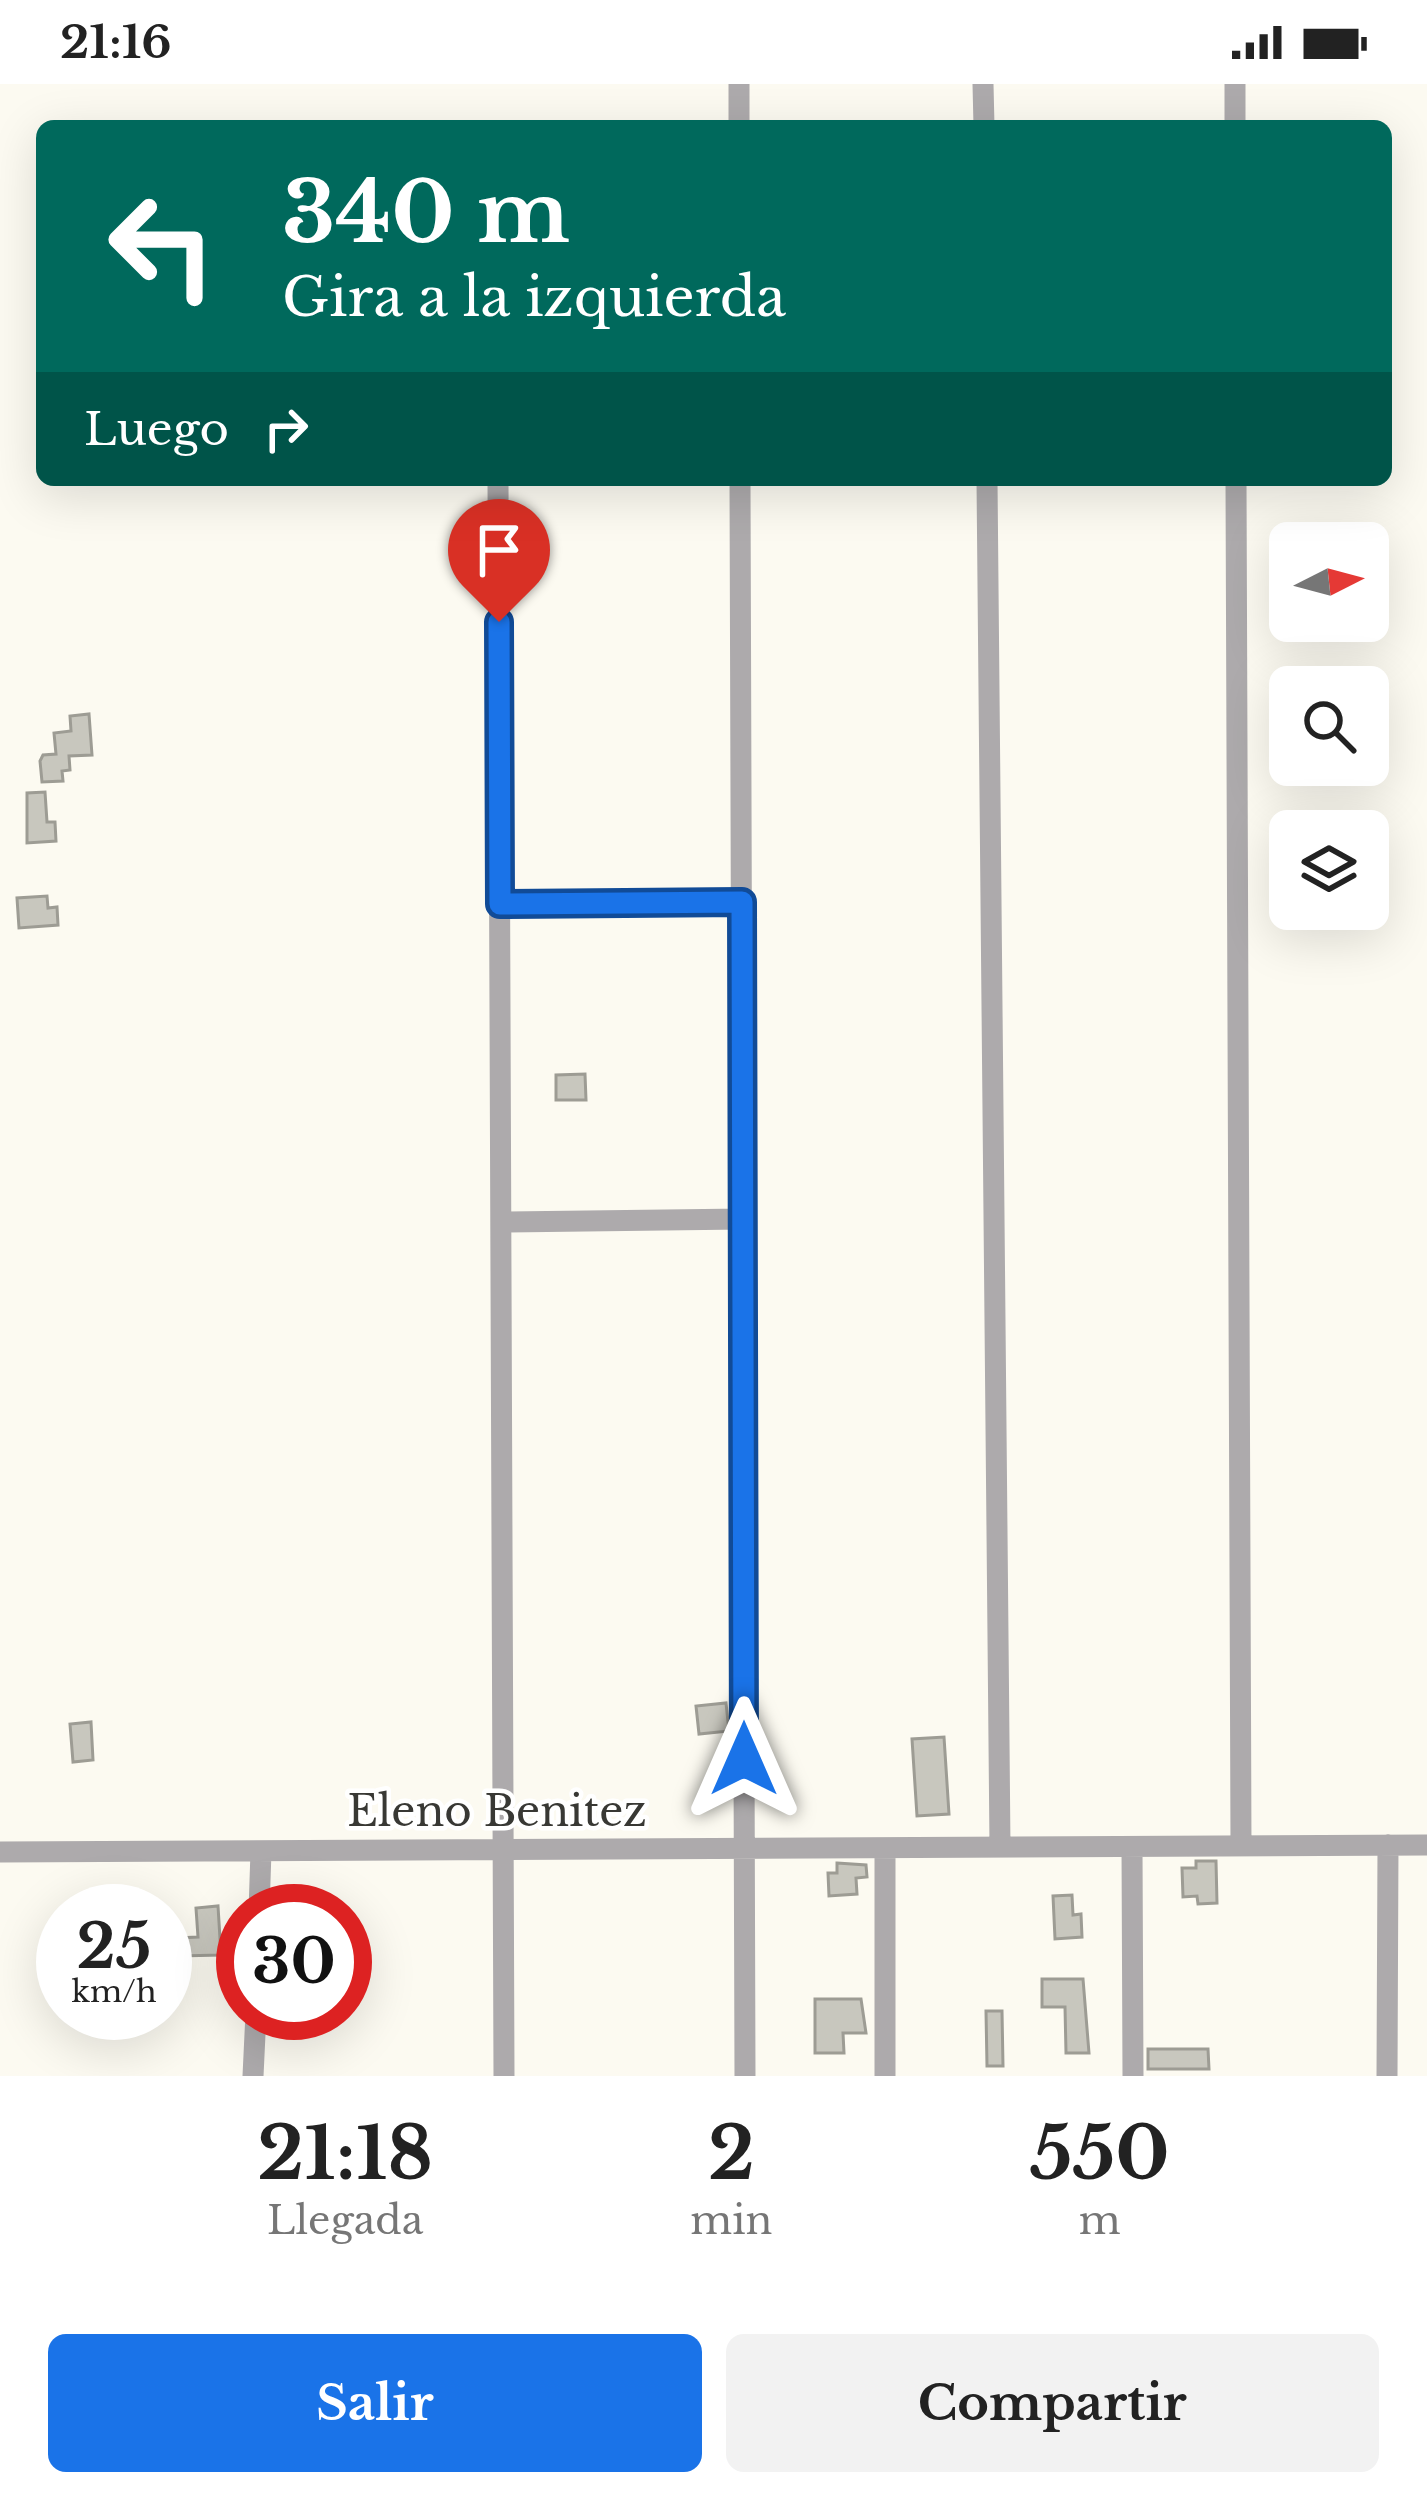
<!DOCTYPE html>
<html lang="es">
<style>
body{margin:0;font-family:"Libre Baskerville",serif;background:#f2f2f2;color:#222;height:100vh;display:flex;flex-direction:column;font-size:45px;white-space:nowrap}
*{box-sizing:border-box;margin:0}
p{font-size:39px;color:#767676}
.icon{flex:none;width:66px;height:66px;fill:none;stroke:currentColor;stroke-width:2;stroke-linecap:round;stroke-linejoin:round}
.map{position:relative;height:1992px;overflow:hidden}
.sheet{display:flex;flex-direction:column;background:#fff;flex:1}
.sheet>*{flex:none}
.guide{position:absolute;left:36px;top:36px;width:1356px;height:366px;border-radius:18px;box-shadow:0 12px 48px #0002;background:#00695c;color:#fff;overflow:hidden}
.needle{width:78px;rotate:84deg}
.fabs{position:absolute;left:1269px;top:438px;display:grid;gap:24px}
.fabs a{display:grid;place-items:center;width:120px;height:120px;border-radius:18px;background:#fff;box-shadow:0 12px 48px #0002;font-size:60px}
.speed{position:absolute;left:36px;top:1800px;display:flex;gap:24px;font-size:60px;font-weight:700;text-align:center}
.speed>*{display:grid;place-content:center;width:156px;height:156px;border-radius:50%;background:#fff;box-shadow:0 12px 48px #0002;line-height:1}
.speed small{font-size:30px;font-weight:400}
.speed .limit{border:18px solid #d22;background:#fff;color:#111}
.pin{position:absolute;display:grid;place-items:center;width:102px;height:102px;color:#fff;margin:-123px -51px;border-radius:50% 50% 50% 0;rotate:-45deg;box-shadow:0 0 12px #0007}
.pin .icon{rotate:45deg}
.me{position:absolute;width:132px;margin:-66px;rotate:0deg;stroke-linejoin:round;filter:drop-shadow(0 0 9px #0008)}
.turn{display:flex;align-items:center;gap:42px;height:252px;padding:0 48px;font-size:54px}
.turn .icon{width:156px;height:156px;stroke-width:2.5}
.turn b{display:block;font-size:84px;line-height:102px}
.then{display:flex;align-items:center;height:114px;padding:0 48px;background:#0003;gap:24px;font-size:45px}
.eta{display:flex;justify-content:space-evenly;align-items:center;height:204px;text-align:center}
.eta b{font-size:72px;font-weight:700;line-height:84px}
.primary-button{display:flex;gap:24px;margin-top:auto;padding:24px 48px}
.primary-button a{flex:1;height:138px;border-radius:18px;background:#1a73e8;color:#fff;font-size:48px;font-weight:700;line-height:138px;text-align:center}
.primary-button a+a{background:#f2f2f2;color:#222}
.status{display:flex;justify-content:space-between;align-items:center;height:84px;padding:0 60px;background:#fff;direction:ltr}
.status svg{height:33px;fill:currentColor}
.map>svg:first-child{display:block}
.building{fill:#c8c7be;stroke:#9d9c94;stroke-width:3}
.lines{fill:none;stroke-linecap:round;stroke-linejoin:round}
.minor{stroke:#adaaac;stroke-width:21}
.route-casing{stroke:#114b97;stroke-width:30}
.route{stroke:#1a73e8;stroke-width:21}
.labels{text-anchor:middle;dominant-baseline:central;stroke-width:9;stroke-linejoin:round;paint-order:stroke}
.street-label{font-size:42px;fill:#383834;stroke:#fff}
</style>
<div class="status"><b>21:16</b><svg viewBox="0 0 49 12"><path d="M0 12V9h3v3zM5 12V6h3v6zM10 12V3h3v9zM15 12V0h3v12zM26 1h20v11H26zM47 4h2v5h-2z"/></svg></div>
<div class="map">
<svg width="1427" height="1992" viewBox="0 0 1427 1992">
<rect width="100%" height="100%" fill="#fcfaf1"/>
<path class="building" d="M89 630 92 671 69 672 70 686 62 687 63 697 42 698 40 677 43 671 56 670 54 649 71 647 70 632Z
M45 708 47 738H55L56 757 27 759V709Z
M47 812 48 824 57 823 58 841 19 844 17 814Z
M585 990 586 1016H556V991Z
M726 1619 729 1647 699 1650 696 1622Z
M91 1638 93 1676 73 1678 70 1640Z
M944 1653 949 1730 917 1732 912 1655Z
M1196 1777H1216L1217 1819 1198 1820 1197 1812 1183 1813 1182 1784H1196Z
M837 1779 866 1781 867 1793 856 1794 857 1810 829 1812 828 1789H837Z
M1072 1811 1073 1831 1081 1830 1082 1853 1055 1855 1053 1812Z
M218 1822 221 1871 178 1872 177 1854 198 1853 196 1824Z
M1042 1895H1083L1089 1969H1066L1065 1923H1042Z
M815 1915H861L866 1949H843L844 1969H815Z
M986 1927H1002L1003 1982H987Z
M1148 1965H1208L1209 1985H1148Z"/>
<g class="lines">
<path class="minor" d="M739 0V42
M983 0 984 42
M1235 0V42
M498 396 504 1992
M740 396 745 1992
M987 396 1000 1763
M1236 396 1241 1762
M500 820 742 818
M501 1138 743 1135
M1132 1763 1133 1992
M0 1768 1427 1761
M259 1827 261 1767
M253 1992 256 1929
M885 1992V1764
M1387 1992 1388 1761"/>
</g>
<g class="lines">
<defs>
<path id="route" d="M499 538 500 820 742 818 744 1675"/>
</defs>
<use href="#route" class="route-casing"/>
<use href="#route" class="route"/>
</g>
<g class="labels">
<g class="street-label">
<text x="497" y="1727">Eleno Benitez</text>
</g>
</g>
</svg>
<div class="fabs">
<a><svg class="needle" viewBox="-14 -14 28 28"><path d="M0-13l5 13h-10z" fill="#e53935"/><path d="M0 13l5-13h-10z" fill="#767676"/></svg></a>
<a><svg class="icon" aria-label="search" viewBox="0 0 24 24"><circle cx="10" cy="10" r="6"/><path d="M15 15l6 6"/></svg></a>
<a><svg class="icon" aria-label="layers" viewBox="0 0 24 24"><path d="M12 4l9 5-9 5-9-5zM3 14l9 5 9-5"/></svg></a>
</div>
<div class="speed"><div>25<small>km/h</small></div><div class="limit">30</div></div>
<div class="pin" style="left:499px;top:538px;background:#d93025"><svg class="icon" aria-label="arrive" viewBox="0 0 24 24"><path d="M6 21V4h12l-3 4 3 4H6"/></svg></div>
<svg class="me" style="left:744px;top:1675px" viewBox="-20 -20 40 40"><path d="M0-17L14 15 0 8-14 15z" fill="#1a73e8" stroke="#fff" stroke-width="4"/></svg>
<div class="guide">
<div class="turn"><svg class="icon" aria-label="left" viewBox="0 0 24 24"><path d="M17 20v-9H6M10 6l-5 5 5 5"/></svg><div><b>340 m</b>Gira a la izquierda</div></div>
<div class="then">Luego<svg class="icon" aria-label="right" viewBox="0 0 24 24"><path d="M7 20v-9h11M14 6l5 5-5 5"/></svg></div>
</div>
</div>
<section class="sheet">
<div class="eta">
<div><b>21:18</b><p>Llegada</p></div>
<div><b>2</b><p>min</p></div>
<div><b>550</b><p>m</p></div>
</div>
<div class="primary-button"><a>Salir</a><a>Compartir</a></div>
</section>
